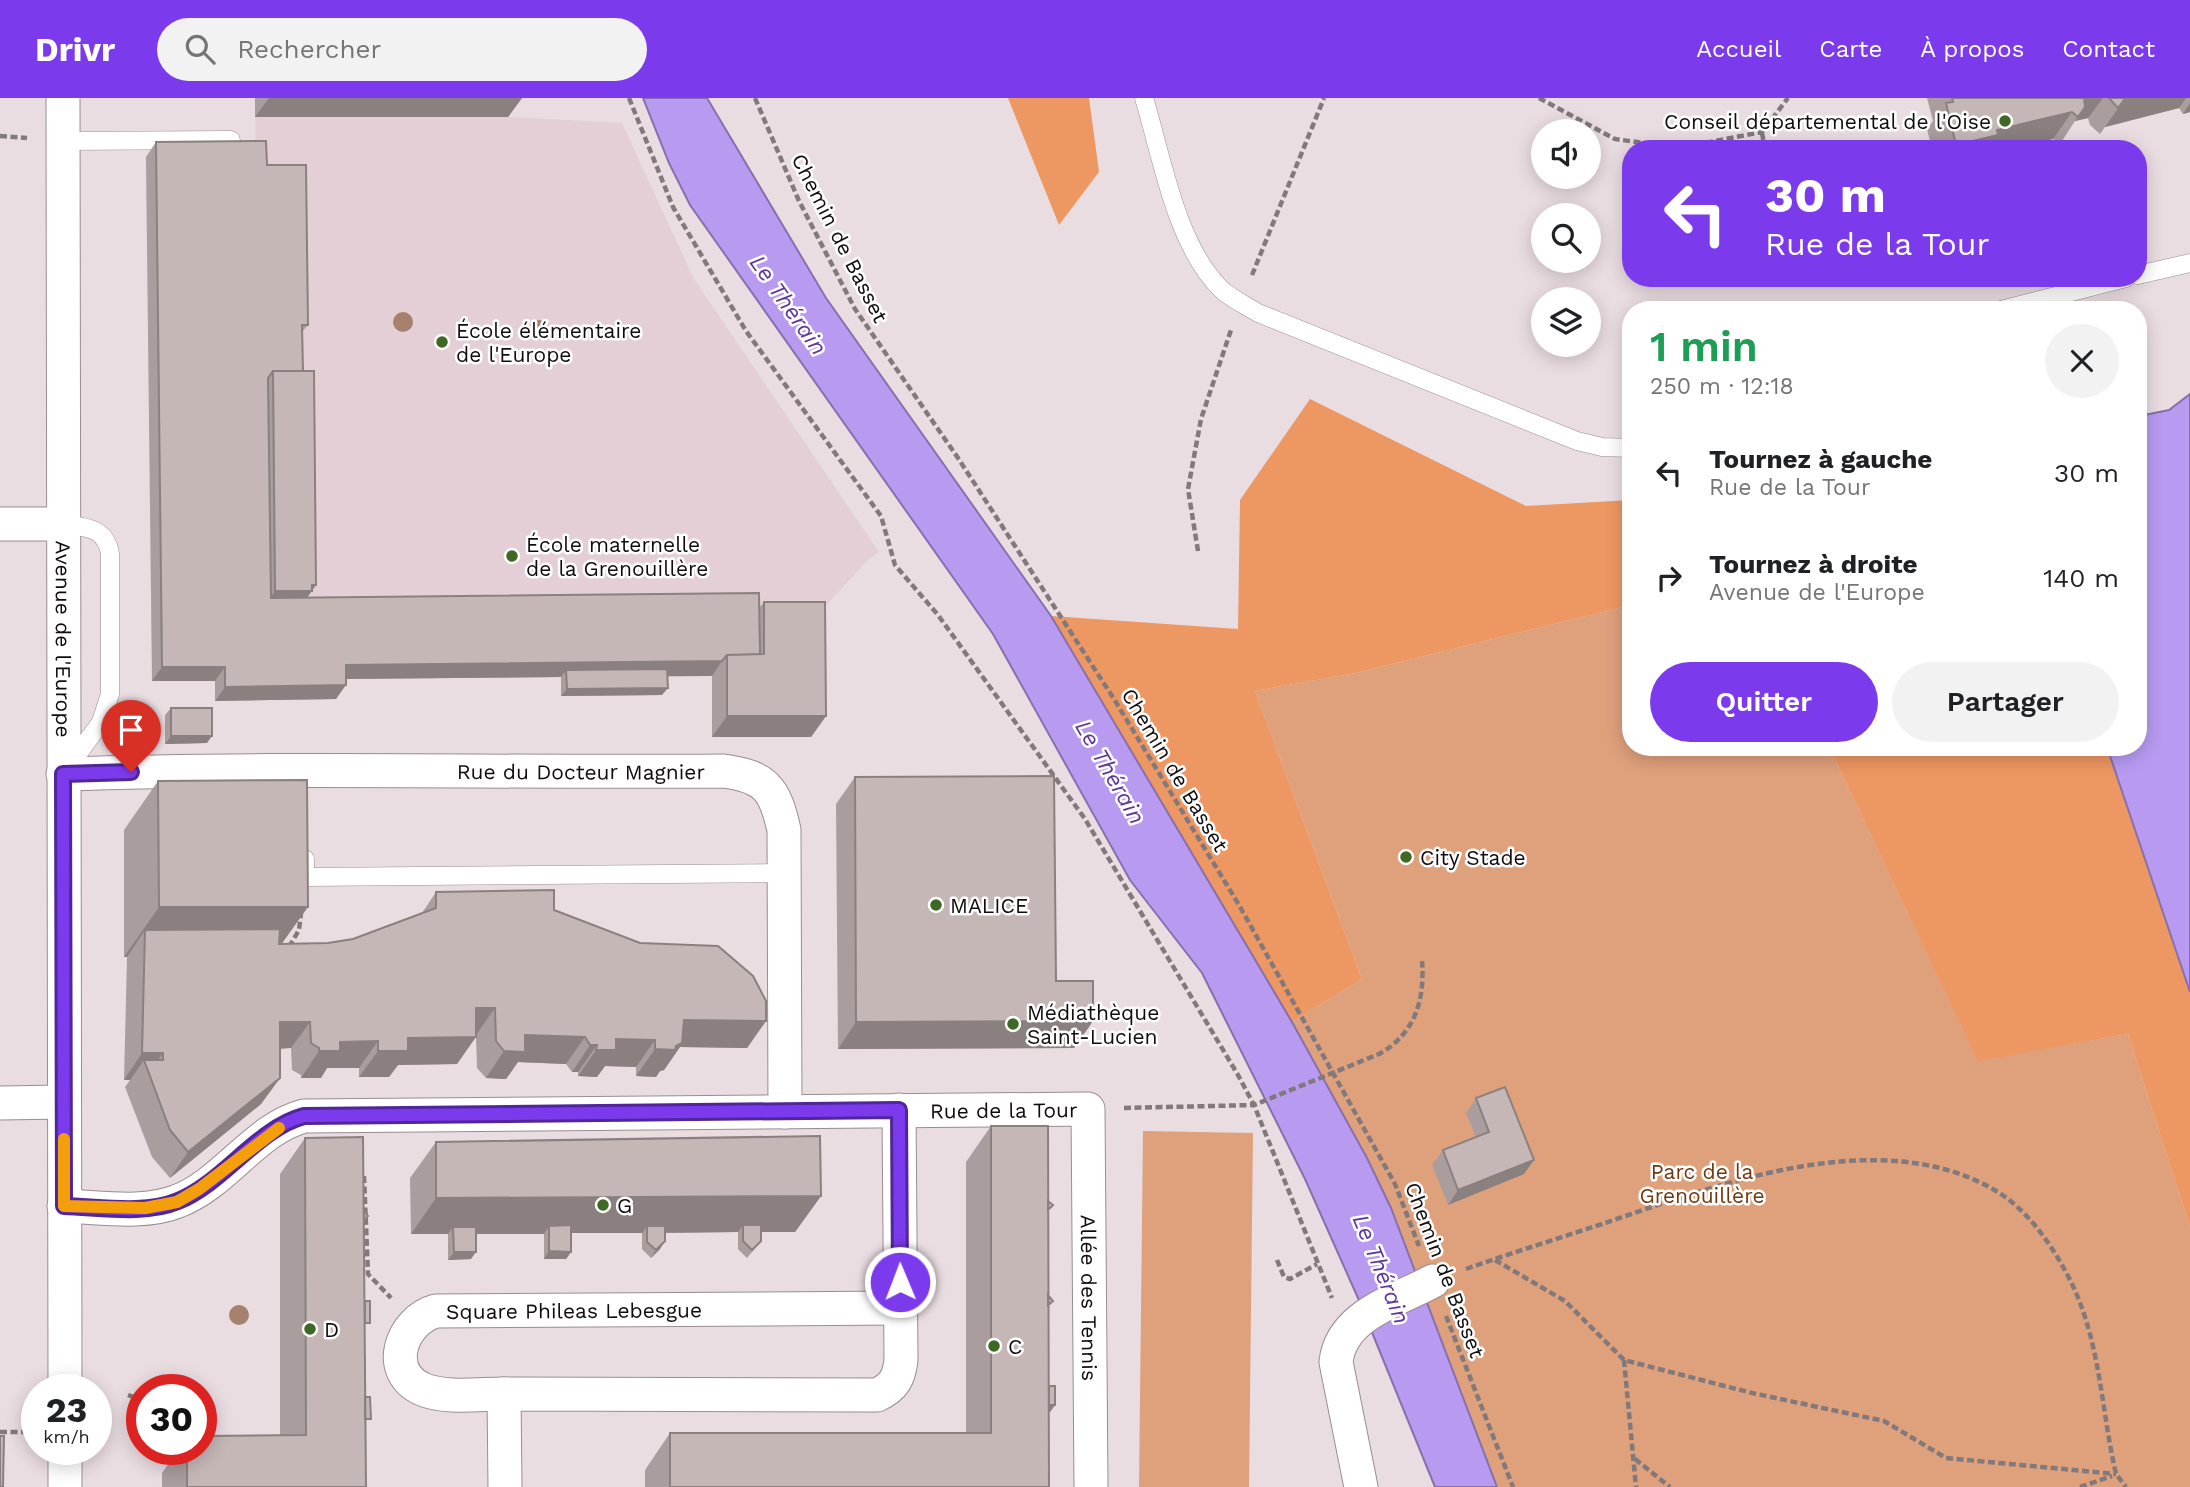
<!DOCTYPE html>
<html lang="fr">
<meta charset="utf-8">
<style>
body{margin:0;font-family:"Work Sans",sans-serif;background:#f2f2f2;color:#202124;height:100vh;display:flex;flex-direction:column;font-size:26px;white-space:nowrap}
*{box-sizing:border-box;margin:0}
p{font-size:23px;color:#757577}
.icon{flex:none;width:38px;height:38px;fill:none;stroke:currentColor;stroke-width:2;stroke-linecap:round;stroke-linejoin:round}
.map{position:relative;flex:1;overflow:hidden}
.side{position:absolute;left:1622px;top:203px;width:525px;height:455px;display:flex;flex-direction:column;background:#fff;border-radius:28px;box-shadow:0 4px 18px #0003}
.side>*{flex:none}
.hud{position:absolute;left:1622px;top:42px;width:525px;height:147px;border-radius:28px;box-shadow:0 4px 18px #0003;background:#7c3aed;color:#fff;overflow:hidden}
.buttons{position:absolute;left:1531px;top:21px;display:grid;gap:14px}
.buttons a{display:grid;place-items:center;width:70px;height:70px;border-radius:50%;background:#fff;box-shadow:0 4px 18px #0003;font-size:35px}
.speed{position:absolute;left:21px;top:1276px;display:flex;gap:14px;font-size:35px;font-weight:700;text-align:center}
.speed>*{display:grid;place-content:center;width:91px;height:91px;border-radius:50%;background:#fff;box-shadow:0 4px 18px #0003;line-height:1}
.speed small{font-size:18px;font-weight:400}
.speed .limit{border:10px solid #d22;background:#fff;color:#111}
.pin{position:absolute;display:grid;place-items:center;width:60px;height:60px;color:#fff;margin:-72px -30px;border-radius:50% 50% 50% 0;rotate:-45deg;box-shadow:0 0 7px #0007}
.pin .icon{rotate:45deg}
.me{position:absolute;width:77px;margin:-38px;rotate:359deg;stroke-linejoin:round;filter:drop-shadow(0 0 5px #0008)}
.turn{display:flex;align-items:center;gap:24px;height:147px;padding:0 28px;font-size:32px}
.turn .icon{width:91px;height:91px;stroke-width:2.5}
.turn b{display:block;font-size:49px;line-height:60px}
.round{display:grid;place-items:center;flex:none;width:74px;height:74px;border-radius:37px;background:#f2f2f2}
.head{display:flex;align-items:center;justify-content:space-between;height:119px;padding:0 28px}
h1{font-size:42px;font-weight:600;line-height:52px;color:#1e9e55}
.action{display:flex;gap:14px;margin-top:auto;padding:14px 28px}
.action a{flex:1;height:80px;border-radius:42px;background:#7c3aed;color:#fff;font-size:28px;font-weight:600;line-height:80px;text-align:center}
.action a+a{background:#f2f2f2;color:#202124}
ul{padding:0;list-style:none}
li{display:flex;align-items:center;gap:21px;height:105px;padding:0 28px}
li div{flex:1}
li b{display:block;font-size:26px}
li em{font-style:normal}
header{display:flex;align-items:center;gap:42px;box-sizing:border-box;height:98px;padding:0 35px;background:#7c3aed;color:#fff}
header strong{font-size:33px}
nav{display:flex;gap:38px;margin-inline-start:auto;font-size:24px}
.search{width:490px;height:63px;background:#f2f2f2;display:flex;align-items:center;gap:18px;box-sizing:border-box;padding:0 24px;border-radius:38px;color:#757577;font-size:26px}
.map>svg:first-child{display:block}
.built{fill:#e4cfd6}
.green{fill:#dfa07c}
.forest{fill:#ed9762}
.water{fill:#b89bf1;stroke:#8670ad;stroke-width:2}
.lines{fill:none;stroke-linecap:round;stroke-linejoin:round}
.service-casing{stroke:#9a8d91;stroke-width:19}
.minor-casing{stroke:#9a8d91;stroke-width:35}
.path{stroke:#81797b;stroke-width:4.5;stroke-dasharray:7 3.5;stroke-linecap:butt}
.service{stroke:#fff;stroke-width:18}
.minor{stroke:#fff;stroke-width:33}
.tree{fill:#a6826e}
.wall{fill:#a99d9d}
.shaded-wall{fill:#8a807f}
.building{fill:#c5b7b6;stroke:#8a807f;stroke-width:2}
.route-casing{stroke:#51269a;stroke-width:18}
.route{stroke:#7c3aed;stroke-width:12}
.slow{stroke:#f59e0b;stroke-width:12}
.poi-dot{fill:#3e6824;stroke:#fff;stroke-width:2.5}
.labels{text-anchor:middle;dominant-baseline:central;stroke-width:5;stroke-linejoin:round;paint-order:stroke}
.poi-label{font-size:21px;fill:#100c0d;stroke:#fff;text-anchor:start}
.street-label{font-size:21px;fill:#100c0d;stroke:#fff}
.park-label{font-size:21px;fill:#6f3710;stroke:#fff}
.water-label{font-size:23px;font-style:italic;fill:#5f3699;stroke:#fff}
</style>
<header>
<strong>Drivr</strong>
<div class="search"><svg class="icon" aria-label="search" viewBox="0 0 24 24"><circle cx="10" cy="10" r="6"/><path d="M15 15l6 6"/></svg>Rechercher</div>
<nav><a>Accueil</a><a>Carte</a><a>À propos</a><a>Contact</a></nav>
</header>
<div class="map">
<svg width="2190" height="1389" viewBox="0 0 2190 1389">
<rect width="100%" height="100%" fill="#eadde1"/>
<path class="built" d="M255 19H508L622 25 694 181 879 454 867 463 810 525 750 577 663 578 662 597 561 598V579L336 581V601L215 603V583H152L146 59 256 57Z"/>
<path class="green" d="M1631 507V649H1829L1978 962 2128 936 2190 1129V1389H1497L1391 1110 1367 1060 1292 924 1362 881 1255 593 1356 575Z
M1143 1033 1253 1035 1249 1389H1139Z"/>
<path class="forest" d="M1008 0H1089L1099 74 1059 127Z
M1310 301 1526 408 1631 402V507L1356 575 1255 593 1362 881 1292 924 1051 518 1238 531 1240 402Z
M1829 649H2107L2190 894V1129L2128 936 1978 963Z"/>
<path class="water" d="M643 0H707L826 200 1051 518 1292 924 1367 1060 1391 1110 1497 1389H1435L1358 1200 1305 1081 1202 875 1130 782 993 536 690 107 669 65Z
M2190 296V894L2107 649H2138L2139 318 2169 312Z"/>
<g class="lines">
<defs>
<path id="service" d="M1144 0C1162 59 1176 148 1222 192 1232 201 1247 208 1258 215L1577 343 1602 349 1631 350
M60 43 231 42
M2138 177 2190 165
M2001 212 2126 180
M62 426C85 429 106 429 110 456V596L101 624 67 671
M305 761V779L783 775"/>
<g id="minor">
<path id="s1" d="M63 0 65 1292"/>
<path d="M0 426H62"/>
<path id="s2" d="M63 676C283 669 503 675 724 673 766 679 775 691 784 732L785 1014"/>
<path d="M0 1005 64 1004"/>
<path id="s3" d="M64 1108C100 1109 144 1117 178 1103 225 1085 255 1031 304 1018L1088 1011 1091 1389"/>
<path id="s4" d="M504 1296C479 1296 445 1301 422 1291 383 1273 402 1222 436 1213L900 1210"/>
<path d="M65 1351V1389"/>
<path d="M505 1389 504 1296 877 1297C894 1289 899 1280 901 1262L899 1012"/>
<path d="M1361 1389 1336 1264C1341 1217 1396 1203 1433 1183"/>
</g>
</defs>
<use href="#service" class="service-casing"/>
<use href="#minor" class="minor-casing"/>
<path class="path" d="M629 0 673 109 746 233 881 418 895 467 938 517 1085 721 1238 977 1254 1007 1332 1200
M755 0 799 103 855 211 958 360 1114 601 1239 807 1395 1086 1419 1148
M1539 0 1615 41 1679 50 1762 34 1788 0
M1762 35 1765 51
M0 38 27 40
M1252 177 1324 0
M1198 453 1188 391 1201 321 1231 232
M289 849 299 832 301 815
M1124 1010 1254 1007 1379 956C1415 936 1425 902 1422 863
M364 1078 368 1176 391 1200
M1277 1162 1284 1179 1290 1181 1317 1166
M1495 1162 1565 1203 1624 1262 1752 1295 1884 1323 1946 1360 2116 1376
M1466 1171C1511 1155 1557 1141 1602 1126 1717 1087 1875 1026 1991 1090 2027 1109 2055 1151 2072 1186 2101 1247 2101 1312 2116 1376L2126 1389
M1446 1218 1513 1389
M1624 1262 1636 1389
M128 1297 142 1302
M0 1334H32
M1635 1361 1670 1389
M2080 1389 2112 1378"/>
<use href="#service" class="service"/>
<use href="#minor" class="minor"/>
</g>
<g class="tree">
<circle cx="403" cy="224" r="10"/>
<circle cx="539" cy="232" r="10"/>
<circle cx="239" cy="1217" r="10"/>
</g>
<path class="wall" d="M255 0H522L508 19H255Z
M1927 0H2190V14L2183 16 2179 10 2105 29 2100 36 2090 27 2088 20 2075 23 2060 46 2053 41 2011 51H1932L1927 31 1933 23Z
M156 44 267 67 308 227 302 234 303 273 316 487 307 499 759 510 764 504 826 618 811 639H712V578H667L662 597 561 598V579L346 581 336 601 215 603V583H152L146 59Z
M171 610 207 645 165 646V617Z
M855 679 1056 883 1093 923 1074 950 838 951 836 706Z
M158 683 282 846 328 845 353 841 422 815 436 794 554 812 766 923 747 950 680 949 664 972 660 973 656 979 636 978V969L605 968 597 979 578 978V974H572L566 966 518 964 506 981 486 980 477 970 476 937 457 966 398 967 389 979H359V970H327L321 980H301V977L292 972 291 950 280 951V980L261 1006 170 1080 152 1059 125 989 130 982H124L127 859H124V732Z
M1476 1000 1524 1076 1448 1107 1432 1067 1443 1052 1476 1039 1466 1015Z
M991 1028 1048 1114V1197L1053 1203 1048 1210 1049 1288 1055 1307 1050 1314H1049V1389H645V1372L670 1335H966V1064Z
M305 1040 368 1118 364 1124 366 1389H162V1375L179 1351H187L280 1338V1076Z
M436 1044 821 1098 795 1134H761V1143L747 1160 738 1151V1134L665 1135 660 1151 651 1160 642 1151V1135H571V1154L566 1161H544V1136H476L471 1161 448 1162V1136H411L410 1080Z"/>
<path class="shaded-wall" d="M269 0H522L508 19H255Z
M2083 0H2103L2088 20 2075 23 2078 19Z
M2132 0H2186L2179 10 2105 29 2124 2Z
M2190 5V14L2183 16Z
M2072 14 2053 41 2011 51H1953L1956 47 1997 32Z
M312 487H316L297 514H260L275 493Z
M722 563 712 578 567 579 566 572 561 579 336 581 346 567Z
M162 569H225L215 583H152Z
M346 587 336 601 215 603 225 589Z
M668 590 662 597 561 598 567 591Z
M727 618H826L811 639H712Z
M171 638H212L207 645 165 646Z
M159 809H308L273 858 145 832 127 859H124Z
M476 910H495L476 937Z
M684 922 766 923 747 950 680 949 664 972 660 973 656 979 636 978 655 951Z
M1093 923 1074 950 838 951 856 924Z
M280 924H310L291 950 262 951Z
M525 937 585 939 566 966 518 964 506 981 486 980 504 953Z
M476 939 457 966 398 967 389 979H359L378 953 408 940Z
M616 941 655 942 636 969 605 968 597 979 578 978 596 952Z
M378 943 359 970H327L321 980H301L319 953 340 944Z
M590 947H597L578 974H572Z
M142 955H163L149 975 144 962 130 982H124Z
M280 980 261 1006 170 1080 188 1054Z
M1534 1062 1524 1076 1448 1107 1458 1092Z
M821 1098 795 1134H743V1127L738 1134 647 1135V1128L642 1135H549V1128L544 1136H453V1129L448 1136H411L436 1100Z
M665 1143 660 1151 651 1160 656 1152Z
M549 1153 571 1154 566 1161H544Z
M454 1154H476L471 1161 448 1162Z
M1029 1307H1055L1050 1314H1024Z"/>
<path class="building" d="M1952 0H2084L2085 9 2078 19 2072 14 1997 32 1998 37 1956 47 1946 5 1953 4Z
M2109 0H2132L2124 2 2118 10Z
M266 43 267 67H306L308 227H302L303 273H273L268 280 271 500 759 495 760 556 727 557 722 563 346 567V587L225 589V569H162L156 44Z
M273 273H314L316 487H312V493H275Z
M764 504H825L826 618H727V557L764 556Z
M667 571 668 590 567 591 566 572Z
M171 610H212V638H171Z
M1054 678 1056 883H1093V923L856 924 855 679Z
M307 682 308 809H159L158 683Z
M554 792V812L640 845 718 848 753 878 766 903V923L684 922 682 945 676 948 675 952 655 951V942L616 941V952H596L597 947H590L585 939 525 937V954L504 953 496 943 495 910H476V939L408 940V953H378V943L340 944V953H319V950L311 945 310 924H280V980L188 1054 170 1032 144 962H163V955H142L145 832 280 831 279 846 328 845 353 841 436 810V794Z
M1505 989 1534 1062 1458 1092 1443 1052 1489 1034 1476 1000Z
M991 1028H1048L1049 1389H670V1335H991Z
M820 1038 821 1098 436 1100V1044Z
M363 1039 366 1389H187V1351H201V1338L306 1337 305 1040Z
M1048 1103 1053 1107 1048 1112Z
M364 1113 368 1118 364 1122Z
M571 1127V1154L549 1153V1128Z
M743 1127H761V1143L752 1152 743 1143Z
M647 1128H665V1143L656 1152 647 1144Z
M453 1129H476V1154H454Z
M1048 1197 1053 1203 1048 1207Z
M365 1203H370V1225H365Z
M1049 1288H1055V1307H1049Z
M365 1299H370L371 1321H365Z
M0 1338H4L3 1389H0Z"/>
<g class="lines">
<defs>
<path id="route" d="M131 674 63 676 64 1108C100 1109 145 1117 178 1103 223 1085 258 1030 304 1018L899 1012 900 1184"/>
</defs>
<use href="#route" class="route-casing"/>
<use href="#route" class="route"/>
<path class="slow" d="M64 1041V1108L145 1110 177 1104 199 1091 279 1030"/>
</g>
<g class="poi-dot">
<circle cx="2005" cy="23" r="7"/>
<circle cx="442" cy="244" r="7"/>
<circle cx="512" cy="458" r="7"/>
<circle cx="1406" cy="759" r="7"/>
<circle cx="936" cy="807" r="7"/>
<circle cx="1013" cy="926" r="7"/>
<circle cx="603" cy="1107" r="7"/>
<circle cx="310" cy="1231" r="7"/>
<circle cx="994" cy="1248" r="7"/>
</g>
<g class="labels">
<g class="poi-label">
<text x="1991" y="23" text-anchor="end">Conseil départemental de l'Oise</text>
<text x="456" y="232">École élémentaire<tspan x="456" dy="24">de l'Europe</tspan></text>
<text x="526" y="446">École maternelle<tspan x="526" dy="24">de la Grenouillère</tspan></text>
<text x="1420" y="759">City Stade</text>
<text x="950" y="807">MALICE</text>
<text x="1027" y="914">Médiathèque<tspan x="1027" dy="24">Saint-Lucien</tspan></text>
<text x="617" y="1107">G</text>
<text x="324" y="1231">D</text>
<text x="1008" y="1248">C</text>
</g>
<g class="street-label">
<text transform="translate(840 140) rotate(63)">Chemin de Basset</text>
<text stroke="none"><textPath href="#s1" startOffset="541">Avenue de l'Europe</textPath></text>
<text transform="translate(1175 672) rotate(59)">Chemin de Basset</text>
<text stroke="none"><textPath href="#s2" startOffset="518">Rue du Docteur Magnier</textPath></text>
<text stroke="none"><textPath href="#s3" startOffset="968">Rue de la Tour</textPath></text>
<text transform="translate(1445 1172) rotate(69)">Chemin de Basset</text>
<text stroke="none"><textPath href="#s3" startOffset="1241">Allée des Tennis</textPath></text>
<text stroke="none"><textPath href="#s4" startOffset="324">Square Phileas Lebesgue</textPath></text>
</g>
<g class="park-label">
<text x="1702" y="1073">Parc de la<tspan x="1702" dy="24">Grenouillère</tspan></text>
</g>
<g class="water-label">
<text transform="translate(788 207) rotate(55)">Le Thérain</text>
<text transform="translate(1110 674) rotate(60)">Le Thérain</text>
<text transform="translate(1381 1171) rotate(68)">Le Thérain</text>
</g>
</g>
</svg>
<div class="buttons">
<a><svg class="icon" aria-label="sound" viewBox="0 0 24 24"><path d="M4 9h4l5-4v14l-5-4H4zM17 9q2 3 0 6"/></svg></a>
<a><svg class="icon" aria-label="search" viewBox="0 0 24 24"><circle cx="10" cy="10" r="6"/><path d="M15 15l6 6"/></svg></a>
<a><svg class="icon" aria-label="layers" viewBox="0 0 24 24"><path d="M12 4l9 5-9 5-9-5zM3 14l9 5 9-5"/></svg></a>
</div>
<div class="speed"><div>23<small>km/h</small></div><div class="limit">30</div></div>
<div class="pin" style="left:131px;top:674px;background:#d93025"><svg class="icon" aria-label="arrive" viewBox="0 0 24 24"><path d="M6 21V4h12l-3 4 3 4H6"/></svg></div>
<svg class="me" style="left:900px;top:1184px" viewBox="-20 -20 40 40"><circle r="17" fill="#7c3aed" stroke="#fff" stroke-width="3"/><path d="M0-11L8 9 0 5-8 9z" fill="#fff"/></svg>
<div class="hud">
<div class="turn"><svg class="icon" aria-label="left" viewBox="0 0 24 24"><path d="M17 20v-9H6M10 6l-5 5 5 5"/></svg><div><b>30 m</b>Rue de la Tour</div></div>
</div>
<section class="side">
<div class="head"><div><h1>1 min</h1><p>250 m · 12:18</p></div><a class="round"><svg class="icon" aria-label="close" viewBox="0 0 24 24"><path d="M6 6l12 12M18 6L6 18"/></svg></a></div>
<ul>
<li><svg class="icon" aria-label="left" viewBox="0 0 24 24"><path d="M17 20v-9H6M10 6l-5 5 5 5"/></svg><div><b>Tournez à gauche</b><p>Rue de la Tour</p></div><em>30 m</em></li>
<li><svg class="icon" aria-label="right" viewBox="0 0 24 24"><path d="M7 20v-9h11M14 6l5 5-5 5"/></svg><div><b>Tournez à droite</b><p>Avenue de l'Europe</p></div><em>140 m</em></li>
</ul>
<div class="action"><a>Quitter</a><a>Partager</a></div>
</section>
</div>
